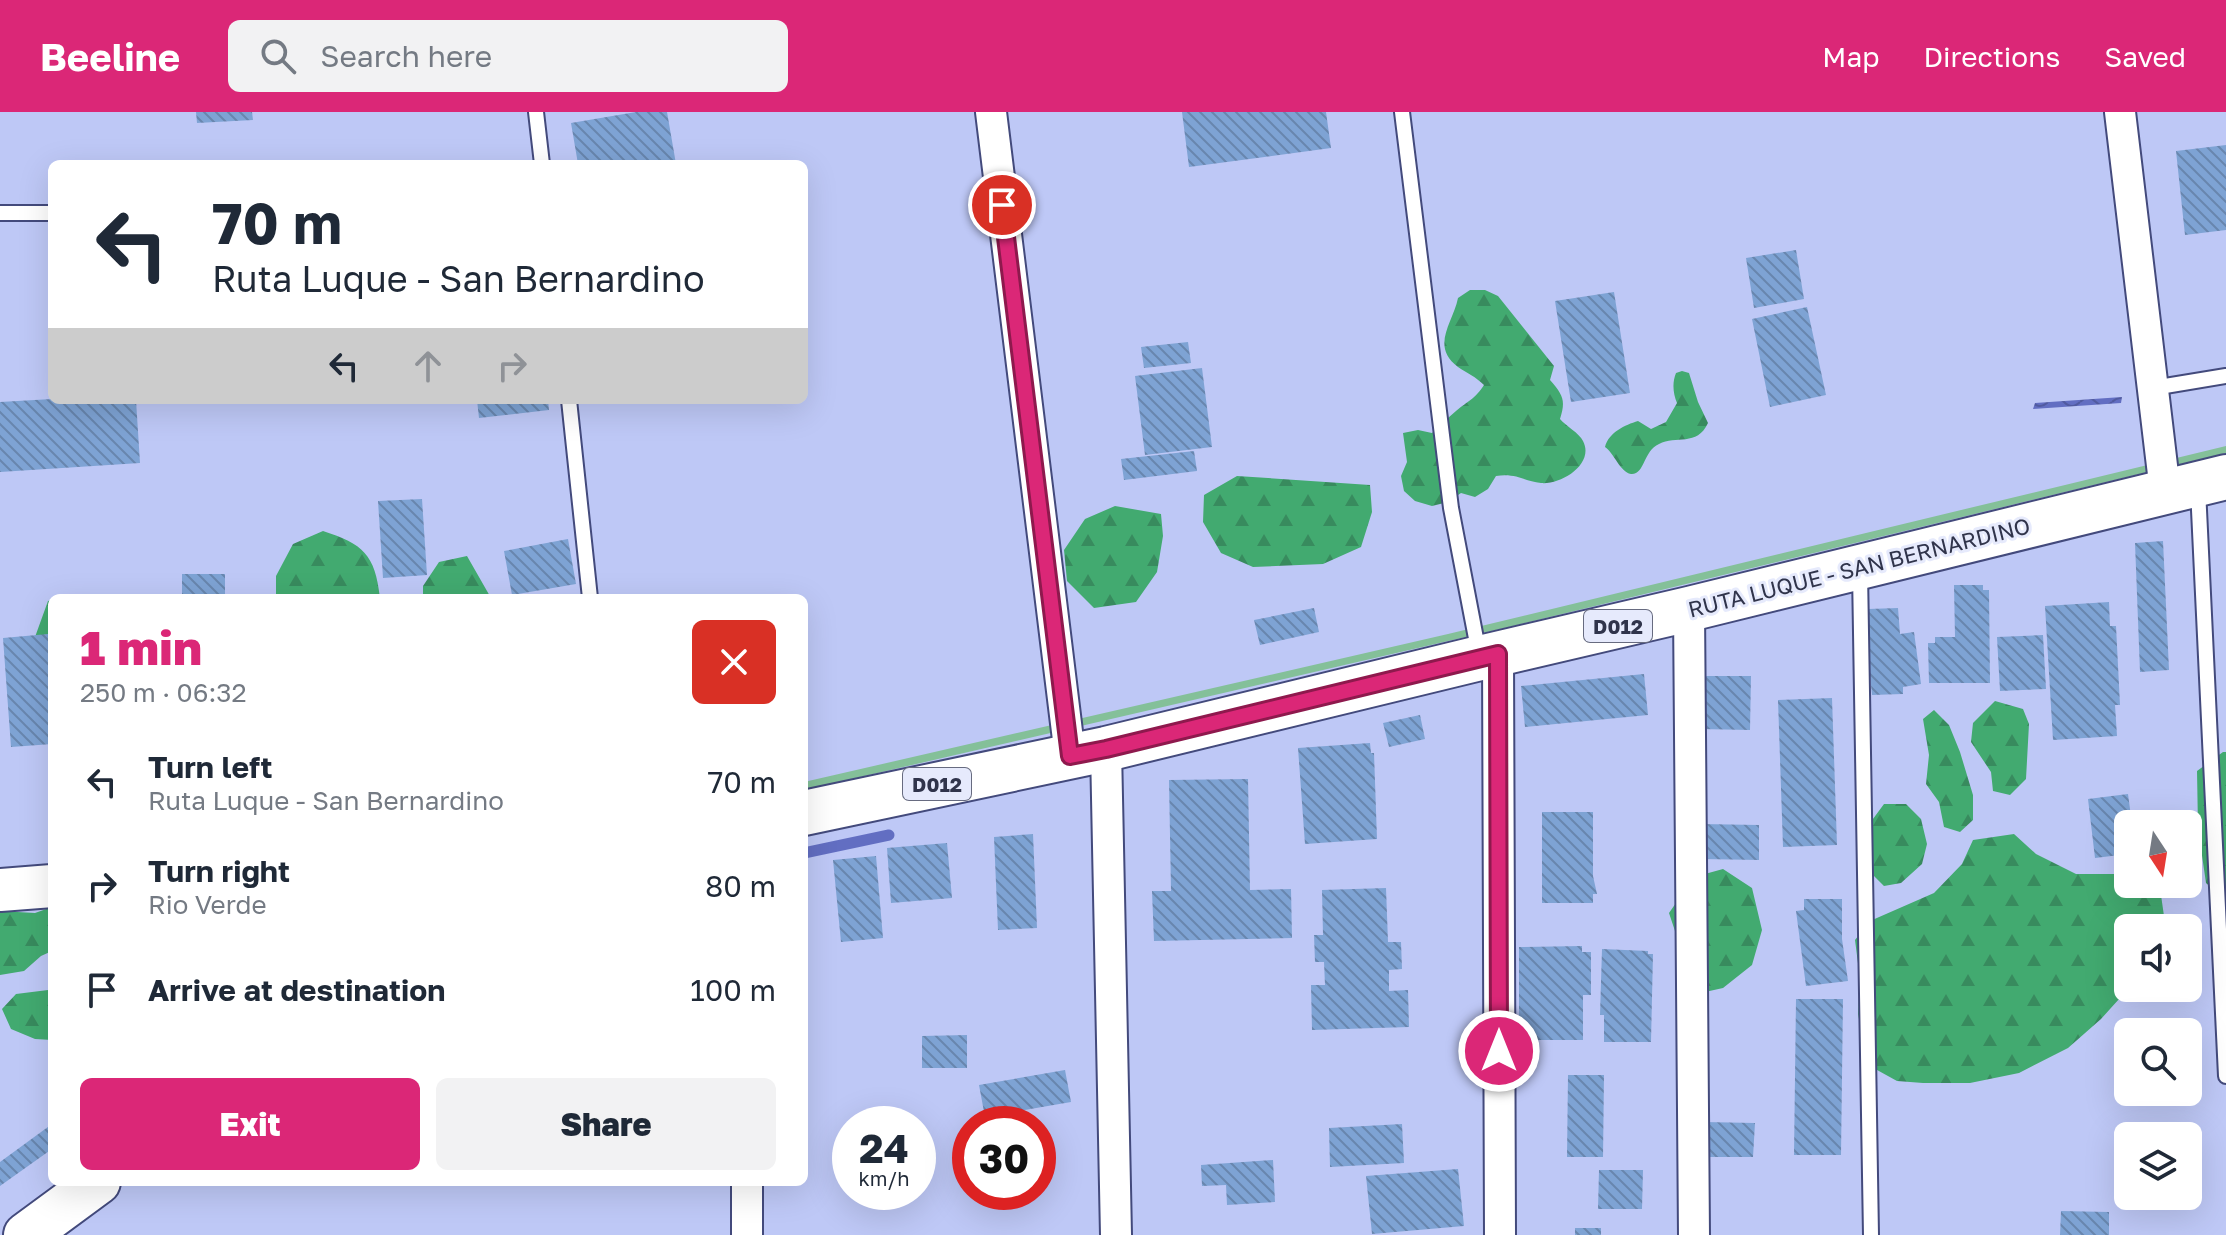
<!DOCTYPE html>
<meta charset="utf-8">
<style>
body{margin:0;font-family:"Golos Text",sans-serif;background:#f2f2f3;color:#1f2937;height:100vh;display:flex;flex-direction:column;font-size:30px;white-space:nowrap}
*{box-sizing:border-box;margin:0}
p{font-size:26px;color:#747a83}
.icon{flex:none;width:44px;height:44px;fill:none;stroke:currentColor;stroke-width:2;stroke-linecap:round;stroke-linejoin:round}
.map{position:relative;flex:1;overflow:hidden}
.panel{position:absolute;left:48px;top:482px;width:760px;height:592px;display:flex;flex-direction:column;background:#fff;border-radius:12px;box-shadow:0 8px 32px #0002}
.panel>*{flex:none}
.hud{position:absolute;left:48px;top:48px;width:760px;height:244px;border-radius:12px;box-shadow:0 8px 32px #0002;background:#fff;color:#1f2937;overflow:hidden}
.needle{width:52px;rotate:168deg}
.controls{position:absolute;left:2114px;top:698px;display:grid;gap:16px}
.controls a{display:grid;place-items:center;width:88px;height:88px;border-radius:12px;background:#fff;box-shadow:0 8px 32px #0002;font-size:40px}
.speed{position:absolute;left:832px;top:994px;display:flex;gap:16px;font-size:40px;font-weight:700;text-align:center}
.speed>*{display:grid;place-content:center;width:104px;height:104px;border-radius:50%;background:#fff;box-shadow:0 8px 32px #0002;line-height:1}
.speed small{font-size:20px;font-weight:400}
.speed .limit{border:12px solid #d22;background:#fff;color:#111}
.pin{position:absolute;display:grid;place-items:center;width:68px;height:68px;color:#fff;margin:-34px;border:4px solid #fff;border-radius:50%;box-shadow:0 2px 8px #0007}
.me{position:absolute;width:88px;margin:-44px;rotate:0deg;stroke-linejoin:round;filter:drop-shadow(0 0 6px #0008)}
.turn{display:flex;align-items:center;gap:28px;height:168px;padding:0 32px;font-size:36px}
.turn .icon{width:104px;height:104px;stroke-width:2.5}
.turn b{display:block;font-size:56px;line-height:68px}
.lanes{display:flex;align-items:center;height:76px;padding:0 32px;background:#0003;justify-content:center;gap:40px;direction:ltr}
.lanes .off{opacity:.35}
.round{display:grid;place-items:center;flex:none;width:84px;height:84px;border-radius:12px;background:#f2f2f3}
.overview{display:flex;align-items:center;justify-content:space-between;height:136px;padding:0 32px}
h1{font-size:48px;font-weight:800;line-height:60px;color:#db2777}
.action{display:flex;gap:16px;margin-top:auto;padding:16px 32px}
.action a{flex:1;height:92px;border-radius:12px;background:#db2777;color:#fff;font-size:32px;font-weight:800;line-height:92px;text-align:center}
.action a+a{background:#f2f2f3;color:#1f2937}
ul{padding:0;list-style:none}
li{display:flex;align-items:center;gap:24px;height:104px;padding:0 32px}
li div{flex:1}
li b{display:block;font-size:30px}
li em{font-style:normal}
header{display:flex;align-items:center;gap:48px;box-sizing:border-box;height:112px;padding:0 40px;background:#db2777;color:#fff}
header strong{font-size:38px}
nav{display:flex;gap:44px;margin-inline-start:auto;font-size:28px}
.search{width:560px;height:72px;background:#f2f2f3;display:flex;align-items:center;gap:20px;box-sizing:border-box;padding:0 28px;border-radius:12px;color:#747a83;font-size:30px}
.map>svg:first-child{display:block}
.forest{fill:url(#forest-firs)}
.pitch{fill:#84c099}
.water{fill:url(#water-waves)}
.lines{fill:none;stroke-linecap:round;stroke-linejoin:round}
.stream{stroke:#626ec2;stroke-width:11}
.building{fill:url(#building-back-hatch)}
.lane-casing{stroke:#434a7c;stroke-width:18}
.street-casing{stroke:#434a7c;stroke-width:34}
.secondary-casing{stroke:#434a7c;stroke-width:46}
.primary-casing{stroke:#434a7c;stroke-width:48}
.lane{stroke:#fff;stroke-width:14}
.street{stroke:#fff;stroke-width:30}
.secondary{stroke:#fff;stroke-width:42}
.primary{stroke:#fff;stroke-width:44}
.route-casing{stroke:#8e194d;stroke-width:20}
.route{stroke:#db2777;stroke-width:14}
.labels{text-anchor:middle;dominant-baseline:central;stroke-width:6;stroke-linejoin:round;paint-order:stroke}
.shield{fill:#e6eafc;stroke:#676b80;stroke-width:2}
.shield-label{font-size:20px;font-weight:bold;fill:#30344b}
.street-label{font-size:22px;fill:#30344b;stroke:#e6eafc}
</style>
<header>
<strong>Beeline</strong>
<div class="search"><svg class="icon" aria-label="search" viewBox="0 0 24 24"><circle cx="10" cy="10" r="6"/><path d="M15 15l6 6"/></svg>Search here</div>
<nav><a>Map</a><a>Directions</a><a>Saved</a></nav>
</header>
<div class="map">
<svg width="2226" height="1123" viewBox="0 0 2226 1123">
<defs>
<pattern id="forest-firs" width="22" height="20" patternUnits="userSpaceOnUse" patternTransform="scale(2)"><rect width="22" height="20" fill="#42aa70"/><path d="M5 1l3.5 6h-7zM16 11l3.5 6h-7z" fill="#388b5e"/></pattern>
<pattern id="water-waves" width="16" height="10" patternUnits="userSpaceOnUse" patternTransform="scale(2)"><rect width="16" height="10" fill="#626ec2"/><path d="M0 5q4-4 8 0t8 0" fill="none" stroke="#515ba0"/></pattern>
<pattern id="building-back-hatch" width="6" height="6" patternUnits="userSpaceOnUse" patternTransform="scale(2)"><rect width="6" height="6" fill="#7ea3d4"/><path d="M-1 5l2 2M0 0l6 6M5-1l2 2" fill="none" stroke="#6886ae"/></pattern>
</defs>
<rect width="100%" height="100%" fill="#bec8f6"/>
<path class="forest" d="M1470 178H1485L1498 184 1554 254 1550 268C1563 283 1566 288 1560 307 1566 314 1579 321 1583 329 1595 352 1561 373 1541 371 1523 369 1517 361 1496 364L1488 377 1475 385 1461 381 1448 390 1432 394 1415 389 1404 379 1401 364 1407 350 1403 321 1418 318 1432 321C1441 314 1447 306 1456 299 1468 289 1475 287 1484 273 1476 265 1467 261 1458 255 1430 234 1453 211 1458 186Z
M1682 259 1689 261 1698 290 1708 311C1697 335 1676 323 1659 332 1643 339 1645 363 1631 362 1620 360 1614 341 1605 335 1609 320 1625 313 1638 309L1651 317 1666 310 1677 291C1673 281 1672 271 1676 261Z
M1237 364 1370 373 1372 400 1361 435 1323 452 1253 455 1221 441 1203 410 1204 383Z
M1115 394 1161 402 1163 424 1157 460 1136 490 1094 496 1067 469 1064 438 1085 407Z
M323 419C363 432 375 442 380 486H276V464L293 432Z
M467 444 491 486H423V474L439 450Z
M52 488V603L35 525 48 489Z
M1995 589 2023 597 2029 612 2026 667 2010 683 1993 679 1991 660 1971 630 1973 611Z
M1934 598 1949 613 1960 640 1973 683V708L1960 720 1944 715 1939 690 1926 672 1929 643 1923 607Z
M2223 640H2226V789L2206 771 2198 716 2197 659Z
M1884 692H1906L1921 707 1927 732 1922 752 1901 771 1884 774 1874 764 1865 747 1870 711Z
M2014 722 2036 742 2076 762H2128V772H2155L2160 776 2165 811 2163 816H2128L2129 876 2101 907 2068 936 2019 961 1970 971H1923L1897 969 1868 953 1858 902 1860 867 1855 828 1870 809 1934 781 1962 752 1973 728Z
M1723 757 1752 776 1762 818 1752 853 1723 876 1696 882 1669 801 1694 765Z
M52 795V839L41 844 24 859 0 863V799L35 801Z
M48 878 52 880V928L35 927 11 917 2 897 16 882Z"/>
<path class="pitch" d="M2226 334V341L1513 514 804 678V670L1448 522Z"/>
<path class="water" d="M2122 285 2121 291 2033 297 2035 291Z"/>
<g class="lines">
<path class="stream" d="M804 741 889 723"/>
</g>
<path class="building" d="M196 0H252L253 8 197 11Z
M636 0H667L676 52H578L571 11Z
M1182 0H1326L1331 36 1189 55Z
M2226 33V118L2185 123 2176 39Z
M1796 138 1804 187 1754 196 1746 146Z
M1614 180 1630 281 1571 290 1555 189Z
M1807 195 1826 283 1770 295 1752 207Z
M1188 230 1191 251 1144 256 1141 235Z
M1202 256 1212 335 1145 343 1135 264Z
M52 287 136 288 140 351 0 360V290Z
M477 288H548L549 298 479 306Z
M1194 339 1197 359 1124 368 1121 347Z
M422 387 427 463 383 466 378 389Z
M568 427 576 472 512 483 504 439Z
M2163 429 2169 558 2140 560 2135 431Z
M182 462H225V486H182Z
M1954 473H1983V478H1989L1990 571H1929L1928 531H1935V525H1955Z
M2109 490 2110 514H2116L2120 593H2115L2117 624 2053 628 2045 494Z
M1314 496 1319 520 1260 533 1254 508Z
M1898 496 1900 522 1914 520 1921 572 1903 575V582L1872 583 1866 527H1869L1868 497Z
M48 522 52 574V632L11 635 3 526Z
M2043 523 2046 577 2000 579 1997 525Z
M1644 562 1648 603 1525 615 1521 574Z
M1699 564H1751L1750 618 1699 617Z
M1832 586 1837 733 1783 735 1778 588Z
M1420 603 1425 627 1389 635 1383 611Z
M1370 631 1371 641H1374L1377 727 1305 732 1298 636Z
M1248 667 1250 778 1291 777 1292 826 1154 829 1152 779H1171L1169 668Z
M2128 682 2132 712H2128V742L2095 746 2088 687Z
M1542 700H1593V764L1597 782H1593V791H1542Z
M1701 712 1759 713V748L1701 747Z
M1033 722 1037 816 998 818 994 725Z
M947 731 952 786 891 791 887 736Z
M876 744 883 826 841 830 833 748Z
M1386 776 1388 830H1401L1402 857 1389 858V879L1408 878 1409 915 1312 918 1311 873H1325L1324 850H1315L1314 823H1323L1322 778Z
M1804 787H1842V827L1848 869 1806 874 1796 799 1804 798Z
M1582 834V840H1591V883H1583V928H1519V835Z
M1602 837 1648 839V842H1653L1651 930H1604V903H1600Z
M1796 887H1843L1841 1043H1794Z
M967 923V956H922V924Z
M1065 958 1071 990 985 1005 979 973Z
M1568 963H1604L1603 1045H1567Z
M1704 1010 1755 1011 1753 1045H1699Z
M52 1012V1037L0 1074V1050Z
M1402 1012 1404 1051 1330 1055 1329 1016Z
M1273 1048 1275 1090 1227 1093 1226 1073 1202 1074 1201 1053Z
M1458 1057 1464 1114 1372 1122 1366 1064Z
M1599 1058H1643L1642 1097H1598Z
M2061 1099 2109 1100V1123H2060Z
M1575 1116H1601V1123H1575Z"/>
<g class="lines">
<defs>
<path id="lane" d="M536 0 542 52
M1402 0 1451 396 1479 542
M0 101H52
M2153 276 2226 264
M569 288 590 486
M2198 377 2226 964
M1860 460 1871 1123"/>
<path id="street" d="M991 0 1070 644
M2120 0 2165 379
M1689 497 1694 1123
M1498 542 1500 1123
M1106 637 1116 1123
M747 1123V1070"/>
<path id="secondary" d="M0 778 52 774"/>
<path id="primary" d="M804 701 1106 637 1480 546 1689 497 2226 365
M26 1123 98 1070"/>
</defs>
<use href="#lane" class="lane-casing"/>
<use href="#street" class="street-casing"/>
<use href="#secondary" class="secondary-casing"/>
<use href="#primary" class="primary-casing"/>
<use href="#lane" class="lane"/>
<use href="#street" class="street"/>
<use href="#secondary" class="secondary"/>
<use href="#primary" class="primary"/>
</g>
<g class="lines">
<defs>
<path id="route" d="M1002 93 1070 644 1106 637 1498 542 1499 939"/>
</defs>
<use href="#route" class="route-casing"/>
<use href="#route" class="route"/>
</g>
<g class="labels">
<g class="shield">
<rect x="1584" y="498" width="68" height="32" rx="6"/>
<rect x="903" y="656" width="68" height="32" rx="6"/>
</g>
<g class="shield-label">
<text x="1618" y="514">D012</text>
<text x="937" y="672">D012</text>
</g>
<g class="street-label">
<text transform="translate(1859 455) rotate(-14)">RUTA LUQUE - SAN BERNARDINO</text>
</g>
</g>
</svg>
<div class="controls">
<a><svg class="needle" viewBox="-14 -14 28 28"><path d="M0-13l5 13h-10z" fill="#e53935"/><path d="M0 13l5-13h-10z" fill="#747a83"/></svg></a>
<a><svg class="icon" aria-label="sound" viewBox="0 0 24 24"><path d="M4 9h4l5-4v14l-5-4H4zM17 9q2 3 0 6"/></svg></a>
<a><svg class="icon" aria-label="search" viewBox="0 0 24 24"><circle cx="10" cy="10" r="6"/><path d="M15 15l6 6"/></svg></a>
<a><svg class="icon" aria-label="layers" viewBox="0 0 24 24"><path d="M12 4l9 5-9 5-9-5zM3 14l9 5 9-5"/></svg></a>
</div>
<div class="speed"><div>24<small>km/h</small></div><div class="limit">30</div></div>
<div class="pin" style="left:1002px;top:93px;background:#d93025"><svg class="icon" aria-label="arrive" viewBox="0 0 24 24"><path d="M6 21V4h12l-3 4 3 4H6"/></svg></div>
<svg class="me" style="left:1499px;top:939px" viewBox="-20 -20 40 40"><circle r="17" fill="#db2777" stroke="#fff" stroke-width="3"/><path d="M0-11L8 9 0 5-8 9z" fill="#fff"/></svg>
<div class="hud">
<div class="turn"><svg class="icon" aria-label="left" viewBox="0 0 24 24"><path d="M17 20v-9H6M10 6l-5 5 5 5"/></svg><div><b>70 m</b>Ruta Luque - San Bernardino</div></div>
<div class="lanes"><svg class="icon" aria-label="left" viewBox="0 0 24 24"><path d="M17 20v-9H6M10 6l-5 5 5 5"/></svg><svg class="icon off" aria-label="ahead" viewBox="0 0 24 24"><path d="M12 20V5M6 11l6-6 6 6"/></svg><svg class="icon off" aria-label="right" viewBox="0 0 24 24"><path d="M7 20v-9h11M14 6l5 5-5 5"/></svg></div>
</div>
<section class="panel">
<div class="overview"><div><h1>1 min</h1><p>250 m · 06:32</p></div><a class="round" style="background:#d93025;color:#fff"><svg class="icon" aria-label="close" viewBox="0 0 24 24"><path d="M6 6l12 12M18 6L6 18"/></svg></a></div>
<ul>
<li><svg class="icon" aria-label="left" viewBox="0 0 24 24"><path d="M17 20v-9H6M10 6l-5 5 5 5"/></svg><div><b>Turn left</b><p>Ruta Luque - San Bernardino</p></div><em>70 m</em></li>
<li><svg class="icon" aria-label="right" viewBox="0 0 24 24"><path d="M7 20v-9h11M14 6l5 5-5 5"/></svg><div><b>Turn right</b><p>Rio Verde</p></div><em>80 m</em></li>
<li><svg class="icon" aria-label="arrive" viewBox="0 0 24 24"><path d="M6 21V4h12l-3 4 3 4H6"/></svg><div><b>Arrive at destination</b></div><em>100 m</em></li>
</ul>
<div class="action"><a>Exit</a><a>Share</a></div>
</section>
</div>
